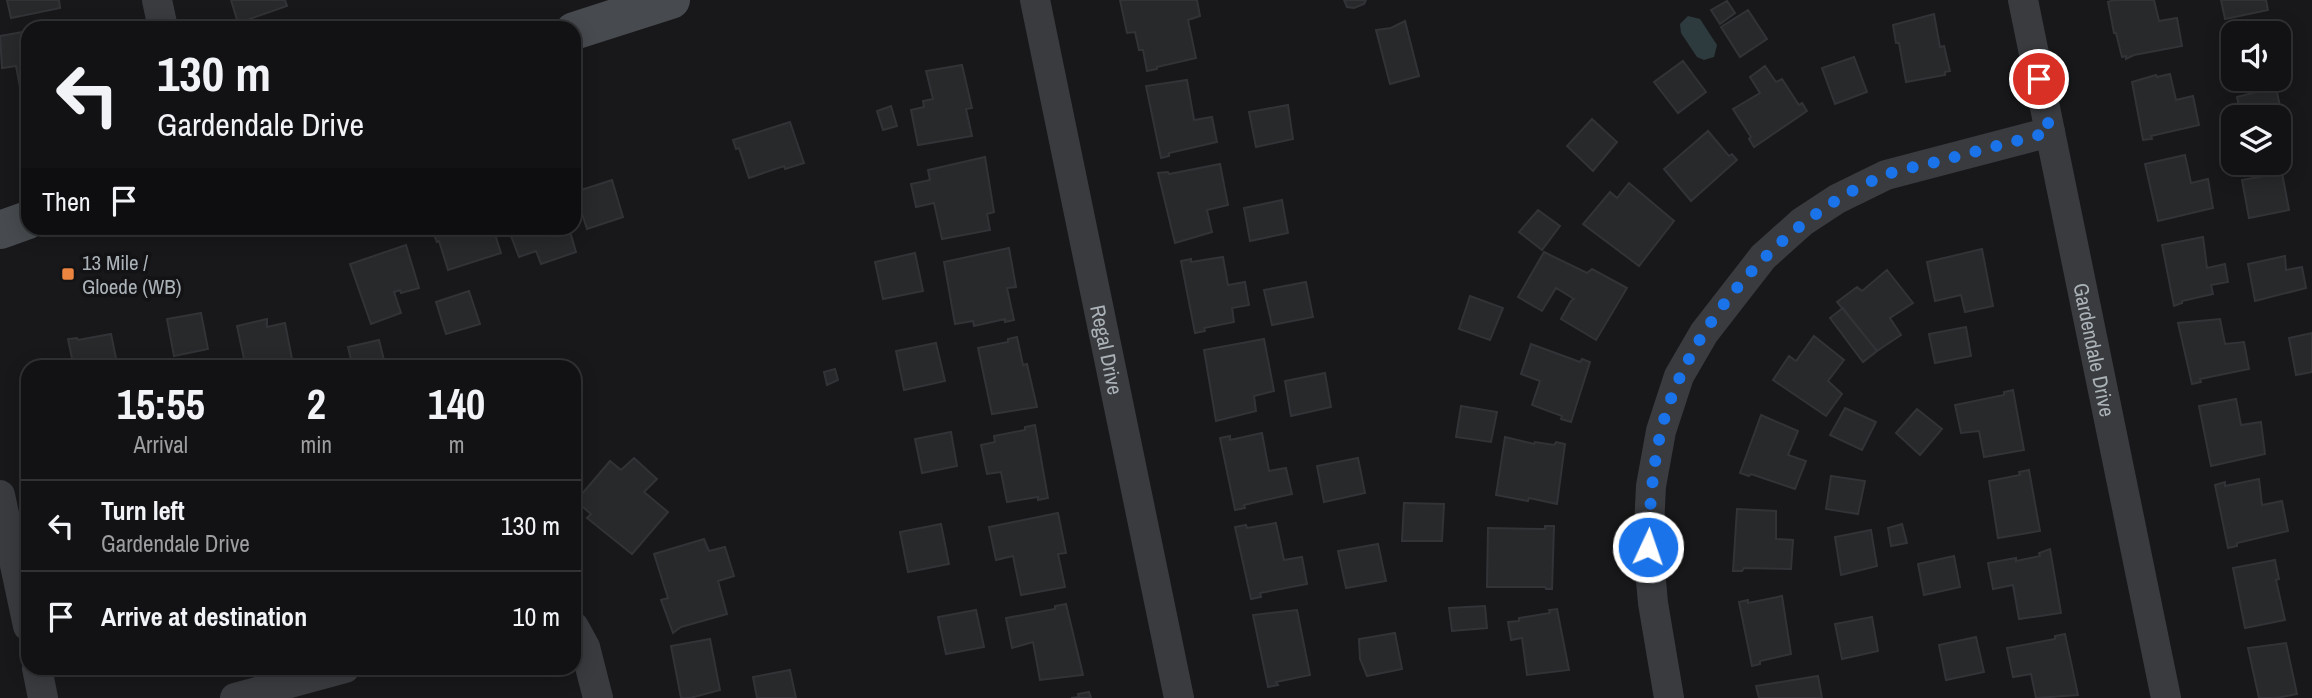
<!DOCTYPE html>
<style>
body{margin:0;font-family:"Archivo Narrow",sans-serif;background:#1b1b1d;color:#f1f3f6;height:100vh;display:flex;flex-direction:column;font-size:26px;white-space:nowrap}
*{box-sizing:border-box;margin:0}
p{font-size:23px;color:#9c9ea0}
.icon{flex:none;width:38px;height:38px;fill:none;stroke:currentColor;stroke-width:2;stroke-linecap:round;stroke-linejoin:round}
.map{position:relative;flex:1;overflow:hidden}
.side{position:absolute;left:21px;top:360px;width:560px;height:315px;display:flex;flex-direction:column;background:#121214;border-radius:21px;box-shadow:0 4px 18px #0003,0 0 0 2px #313234}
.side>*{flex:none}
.banner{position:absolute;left:21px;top:21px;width:560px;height:214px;border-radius:21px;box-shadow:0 4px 18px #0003,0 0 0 2px #313234;background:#121214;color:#f1f3f6;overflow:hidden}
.tools{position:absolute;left:2221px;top:21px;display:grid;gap:14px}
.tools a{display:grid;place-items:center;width:70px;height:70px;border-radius:14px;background:#121214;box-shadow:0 4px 18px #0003,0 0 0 2px #313234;font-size:35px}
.pin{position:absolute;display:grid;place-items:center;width:60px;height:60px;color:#fff;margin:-30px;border:4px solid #fff;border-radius:50%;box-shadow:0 2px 7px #0007}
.me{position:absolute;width:77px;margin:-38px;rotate:3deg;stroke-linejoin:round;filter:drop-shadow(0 0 5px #0008)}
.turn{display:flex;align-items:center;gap:24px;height:147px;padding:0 21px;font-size:32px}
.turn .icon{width:91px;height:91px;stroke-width:2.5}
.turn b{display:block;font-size:49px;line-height:60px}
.then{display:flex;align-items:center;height:66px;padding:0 21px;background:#0003;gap:14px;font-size:26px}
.eta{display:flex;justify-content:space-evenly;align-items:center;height:119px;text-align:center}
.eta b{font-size:42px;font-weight:800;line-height:49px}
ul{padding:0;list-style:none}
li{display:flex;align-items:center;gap:21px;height:91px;padding:0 21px;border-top:2px solid #313234}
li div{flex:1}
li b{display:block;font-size:26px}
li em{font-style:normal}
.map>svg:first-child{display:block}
.water{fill:#2e3b3e}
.building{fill:#28292b;stroke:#323336;stroke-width:2}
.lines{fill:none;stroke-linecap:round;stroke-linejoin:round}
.street{stroke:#393b3f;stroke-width:30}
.secondary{stroke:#474b4f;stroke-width:38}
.route{stroke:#1a73e8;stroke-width:12;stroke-dasharray:0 21.6}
.poi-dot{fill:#eb853f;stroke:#131315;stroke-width:2.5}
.labels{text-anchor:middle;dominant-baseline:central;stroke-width:7;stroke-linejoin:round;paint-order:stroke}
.poi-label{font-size:21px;fill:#abb3b9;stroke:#131315;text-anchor:start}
.street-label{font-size:21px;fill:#abb3b9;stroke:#131315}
</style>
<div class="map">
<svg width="2312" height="698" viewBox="0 0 2312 698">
<rect width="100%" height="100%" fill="#18181a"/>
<path class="water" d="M1688 16 1700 19 1717 45 1714 57 1704 60 1697 57 1681 33 1680 24Z"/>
<path class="building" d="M7 0H59L60 8 11 18Z
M231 0H285L287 6 238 23Z
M1120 0H1197L1200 16 1188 20 1196 58 1157 67V69L1147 71 1143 50H1139L1135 32 1127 33Z
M1344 0H1366L1364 4 1354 8 1347 7Z
M2114 0H2154L2159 21 2177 18 2182 46 2134 55 2126 59V56L2122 57 2116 33H2114L2108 2Z
M2221 0H2266L2268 10 2225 19Z
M1727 1 1735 13 1720 24 1711 10Z
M1748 10 1767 39 1740 57 1721 27Z
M1934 14 1940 47 1944 46 1950 71 1945 72V75L1906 82 1899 43H1896L1893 25Z
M1405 21 1419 76 1390 84 1376 30 1391 28Z
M73 22 74 28H42Z
M28 31V102L23 103 16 66 2 68 0 36Z
M1854 57 1867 92 1835 104 1822 68Z
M1683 61 1706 92 1678 113 1654 82Z
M962 65 972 108 966 109 972 136 918 145 911 110 924 107 923 101 933 99 926 71Z
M1765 66 1776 82 1782 79 1799 105 1802 103 1807 111 1754 147 1749 139 1751 137 1733 109 1760 93 1750 77Z
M2170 74 2176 100 2193 96 2199 125 2151 136 2152 139 2143 140 2132 82 2156 75 2157 77Z
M1187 80 1194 120 1212 117 1217 142 1169 153V156L1161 158 1146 86Z
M2276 87 2284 126 2278 127V117H2241L2237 97Z
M1288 105 1293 139 1256 147 1249 112Z
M891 106 897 126 883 130 877 111Z
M1592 119 1617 142 1593 171 1567 146Z
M790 122 804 163 785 169 784 166 749 178 739 148 736 149 733 140Z
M1708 131 1729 156 1732 154 1737 160 1691 201 1664 169Z
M2185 155 2191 183 2208 179 2213 208 2158 221 2145 164Z
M985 157 994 212 987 214 990 230 942 239 934 203 916 207 911 184 930 180 928 170Z
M1220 164 1228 205 1207 210 1212 232 1175 243 1158 173 1168 172 1169 174Z
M2282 173 2289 210 2249 218 2242 180Z
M612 180 623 217 587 229 575 192Z
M1629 183 1674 221 1639 266 1583 224 1610 192 1617 198Z
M1282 200 1288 233 1250 241 1244 208Z
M1538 210 1560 226 1542 250 1519 232Z
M450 228H493L501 253 448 270 439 241 437 242 433 233Z
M508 228H569L576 252 541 264 536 251 519 257Z
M2203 237 2207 268 2225 264 2228 282 2211 285 2213 294 2182 301V303L2174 306 2162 245Z
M406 245 419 288 401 293 400 290 394 292 401 313 371 324 350 264Z
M1009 248 1016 287 1007 288 1014 320 1005 322V319L974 326 973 321 955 324 944 262Z
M1982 249 1993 306 1965 312 1961 295 1935 301 1927 262Z
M1544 252 1587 273 1592 269 1627 288 1596 340 1561 319 1571 301 1574 299 1556 288 1542 311 1518 297Z
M915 253 923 291 883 299 875 262Z
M2285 256 2286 270 2302 267 2306 288 2255 301 2248 264Z
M1223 257 1228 285 1245 282 1249 305 1232 308 1234 322 1204 328 1205 331 1195 333 1181 261 1191 259V262Z
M1887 270 1913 303 1890 318 1901 335 1877 351 1837 302 1857 287 1862 291Z
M1306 282 1313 317 1272 325 1264 290Z
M469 291 480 324 446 334 436 302Z
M1470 296 1503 308 1490 340 1459 329Z
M1843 308 1877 351 1863 362 1830 318Z
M201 313 208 349 174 356 167 319Z
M267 319V327L285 323 292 359 246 368 237 326Z
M2220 319 2225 344 2244 342 2249 369 2200 379 2201 382 2192 384 2178 323Z
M1966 327 1971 356 1935 363 1929 334Z
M2312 333V372L2296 375 2289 338Z
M111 334 118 368H74L68 339 77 338 78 340Z
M1814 336 1844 360 1828 381 1842 394 1826 416 1773 380 1789 356 1796 361Z
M1017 337 1023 365 1027 364 1037 407 992 414 978 348 1008 342V339Z
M1264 339 1274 391 1254 396 1256 411 1216 421 1204 350Z
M379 340 386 368H353L348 347Z
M936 343 945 381 904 390 896 351Z
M1531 344 1580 362 1582 359 1590 362 1571 422 1561 419 1562 416 1532 405 1540 381 1521 374Z
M835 369 838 380 827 385 824 372Z
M1325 373 1331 407 1291 416 1285 381Z
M2013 390 2024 450 1984 457 1979 431 1961 433 1955 405 2004 395V392Z
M2236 399 2241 425 2261 422 2265 454 2211 466 2199 406Z
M1461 406 1497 412 1491 442 1456 437Z
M1845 408 1876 422 1862 450 1830 435Z
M1917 409 1942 429 1920 455 1896 433Z
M1761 415 1798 431 1788 455 1806 461 1795 489 1751 474 1749 476 1740 473Z
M1035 425 1048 498 1038 500V497L1007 502 1001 472 987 474 981 445 995 442 994 436 1025 430V427Z
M951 432 957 466 922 473 915 439Z
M1262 433 1269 471 1286 468 1292 494 1244 505 1245 508 1235 510 1220 438 1230 436V440Z
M1505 437 1534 444 1535 442 1554 445 1556 442 1565 444 1557 504 1529 498 1528 501 1496 495Z
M634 458 657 479 644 492 668 512 632 554 587 518 591 514 576 501 610 461 621 470Z
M1358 458 1365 493 1324 502 1317 466Z
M2029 470 2040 531 1998 538 1989 481 2020 475 2019 472Z
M1831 476 1865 481 1858 514 1826 509Z
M2259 479 2262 505 2282 501 2288 531 2237 543V546L2228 548 2215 485 2225 482V486Z
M1404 503 1444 504 1442 541H1402Z
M1737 509 1776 511V539L1793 540 1791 569 1744 568 1742 571H1733Z
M1058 513 1066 553 1058 554 1065 587 1021 595 1013 556 996 560 989 527Z
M1276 523 1284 560 1302 557 1307 584 1260 593 1261 597 1251 599 1235 527 1246 525 1247 528Z
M941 524 949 564 908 572 900 532Z
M1902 524 1907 543 1891 546 1888 528Z
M1545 526H1554L1552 589H1546L1545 587H1487L1488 528 1545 529Z
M1871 530 1877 566 1841 575 1835 537Z
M704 539 709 551 725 547 734 576 718 581 727 614 681 627 673 633 661 600 668 598 654 554Z
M1378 544 1386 581 1346 588 1338 551Z
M2050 549 2061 613 2019 619 2013 585 1993 589 1988 563 2016 558V561L2040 556 2039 553Z
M1954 556 1960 587 1924 595 1918 564Z
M2275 560 2279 579 2276 580 2285 620 2245 628 2233 568Z
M1782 596 1791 654 1760 661V664L1752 666 1739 602 1748 600V603Z
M1066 604 1083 675 1040 680 1033 642 1012 648 1006 618 1055 609V606Z
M1485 606 1487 628 1452 631 1449 608Z
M1557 609 1569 670 1527 675 1522 638 1511 640 1508 622 1519 621V618L1550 613 1549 610Z
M976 610 984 647 946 654 938 617Z
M1297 610 1310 675 1276 682 1278 685 1268 687 1253 615Z
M1872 617 1878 651 1842 659 1835 624Z
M1395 633 1402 669 1367 676 1360 659 1359 639Z
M2065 634 2078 695 2036 698 2031 674 2013 677 2007 648 2055 639V636Z
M1976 637 1984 672 1946 680 1939 645Z
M710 639 720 690 690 698H681L671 646Z
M2286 643 2297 694 2277 698H2259L2248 648Z
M790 670 796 698H757L753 677Z
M1818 676 1822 698H1759L1756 686Z
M1089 692 1091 698H1071L1079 697 1078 694Z"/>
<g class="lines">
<g class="street">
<path d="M157 0 163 28"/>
<path id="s1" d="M1035 0 1179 698"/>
<path id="s2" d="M2023 0 2166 698"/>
<path d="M0 495 28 626"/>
<path d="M574 627 585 647 598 698"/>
<path d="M37 668 43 698"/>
<path d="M235 698 345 668"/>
<path d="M1669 698 1653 603 1648 547 1651 486 1661 431 1679 376 1704 333 1763 257 1802 222 1837 199 1886 175 2050 132"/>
</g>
<path class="secondary" d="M574 31 671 0
M0 230 28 220"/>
</g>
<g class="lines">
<path class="route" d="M1648 547C1650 508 1652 469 1661 431 1687 324 1784 217 1885 175 1901 169 1920 166 1936 162 1974 152 2012 142 2050 132L2039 79"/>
</g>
<rect class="poi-dot" x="61" y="267" width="14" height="14" rx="3.5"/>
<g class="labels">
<g class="poi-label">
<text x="82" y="262">13 Mile /<tspan x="82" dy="24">Gloede (WB)</tspan></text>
</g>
<g class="street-label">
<text stroke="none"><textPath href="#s1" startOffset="357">Regal Drive</textPath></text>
<text stroke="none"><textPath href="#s2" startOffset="357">Gardendale Drive</textPath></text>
</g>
</g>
</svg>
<div class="tools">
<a><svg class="icon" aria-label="sound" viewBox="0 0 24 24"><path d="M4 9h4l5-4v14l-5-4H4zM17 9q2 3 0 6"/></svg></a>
<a><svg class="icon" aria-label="layers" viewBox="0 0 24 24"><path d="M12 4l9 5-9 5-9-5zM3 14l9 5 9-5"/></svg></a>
</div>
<div class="pin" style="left:2039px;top:79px;background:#d93025"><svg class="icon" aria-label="arrive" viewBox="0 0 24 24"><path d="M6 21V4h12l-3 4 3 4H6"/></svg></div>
<svg class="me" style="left:1648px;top:547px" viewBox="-20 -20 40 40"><circle r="17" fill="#1a73e8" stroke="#fff" stroke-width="3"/><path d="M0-11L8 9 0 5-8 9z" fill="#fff"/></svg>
<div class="banner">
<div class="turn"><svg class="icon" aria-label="left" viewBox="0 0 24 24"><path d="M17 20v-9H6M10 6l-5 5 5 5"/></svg><div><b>130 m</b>Gardendale Drive</div></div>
<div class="then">Then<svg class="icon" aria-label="arrive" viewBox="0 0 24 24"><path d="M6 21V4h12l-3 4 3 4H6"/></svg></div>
</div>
<section class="side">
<div class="eta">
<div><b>15:55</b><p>Arrival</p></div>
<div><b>2</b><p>min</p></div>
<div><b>140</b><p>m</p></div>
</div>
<ul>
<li><svg class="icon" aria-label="left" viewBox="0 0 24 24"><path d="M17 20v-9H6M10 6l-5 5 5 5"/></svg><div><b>Turn left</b><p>Gardendale Drive</p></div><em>130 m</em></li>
<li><svg class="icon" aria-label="arrive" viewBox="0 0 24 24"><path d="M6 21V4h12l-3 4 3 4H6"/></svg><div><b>Arrive at destination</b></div><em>10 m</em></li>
</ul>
</section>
</div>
